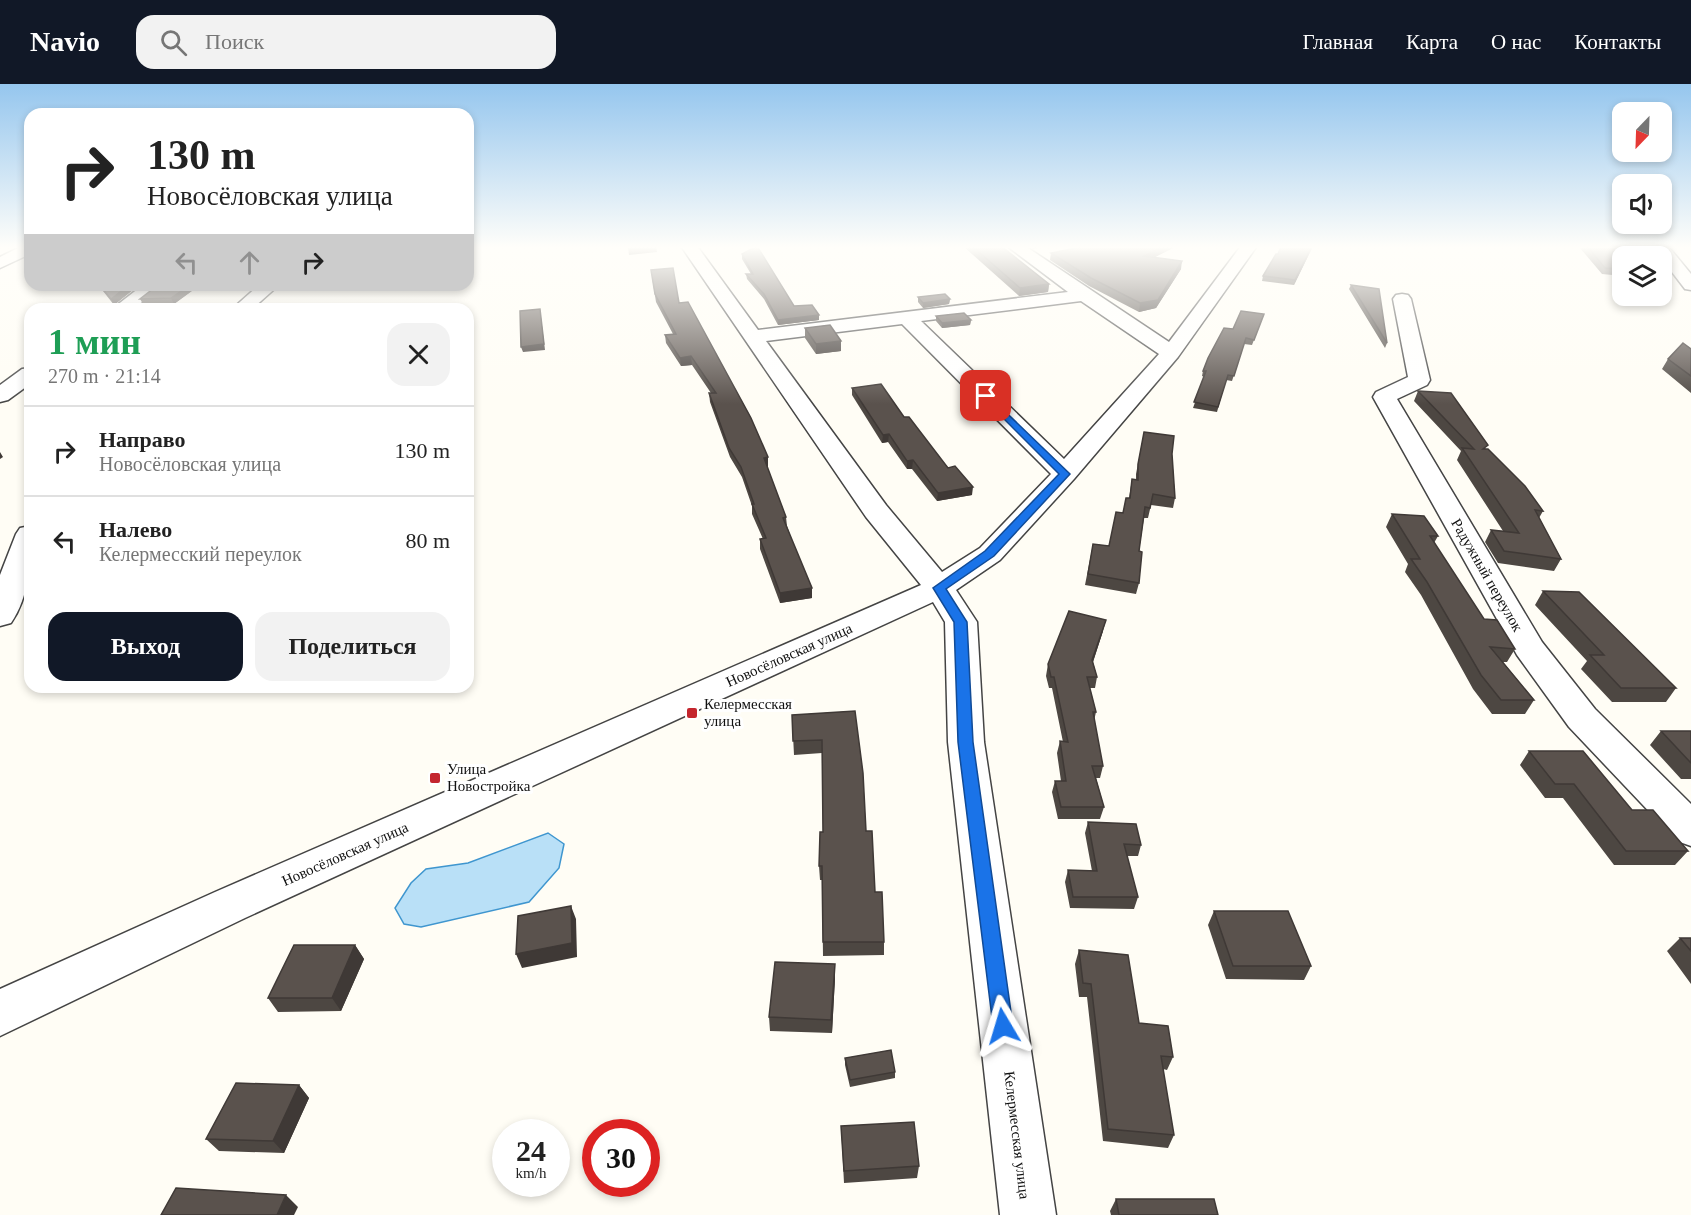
<!DOCTYPE html>
<html lang="ru">
<meta charset="utf-8">
<style>
body{margin:0;font-family:Georgia,serif;background:#f2f2f2;color:#222;height:100vh;display:flex;flex-direction:column;font-size:22px;white-space:nowrap}
*{box-sizing:border-box;margin:0}
p{font-size:20px;color:#767676}
.icon{flex:none;width:33px;height:33px;fill:none;stroke:currentColor;stroke-width:2;stroke-linecap:round;stroke-linejoin:round}
.map{position:relative;flex:1;overflow:hidden}
.side{position:absolute;left:24px;top:219px;width:450px;height:390px;display:flex;flex-direction:column;background:#fff;border-radius:18px;box-shadow:0 3px 9px #0003}
.side>*{flex:none}
.guide{position:absolute;left:24px;top:24px;width:450px;height:183px;border-radius:18px;box-shadow:0 3px 9px #0003;background:#fff;color:#222;overflow:hidden}
.needle{width:39px;rotate:203deg}
.buttons{position:absolute;left:1612px;top:18px;display:grid;gap:12px}
.buttons a{display:grid;place-items:center;width:60px;height:60px;border-radius:12px;background:#fff;box-shadow:0 3px 9px #0003;font-size:30px}
.speed{position:absolute;left:492px;top:1035px;display:flex;gap:12px;font-size:30px;font-weight:700;text-align:center}
.speed>*{display:grid;place-content:center;width:78px;height:78px;border-radius:50%;background:#fff;box-shadow:0 3px 9px #0003;line-height:1}
.speed small{font-size:15px;font-weight:400}
.speed .limit{border:9px solid #d22;background:#fff;color:#111}
.pin{position:absolute;display:grid;place-items:center;width:51px;height:51px;color:#fff;margin:-26px;border-radius:12px;box-shadow:0 3px 9px #0006}
.me{position:absolute;width:66px;margin:-33px;rotate:353deg;stroke-linejoin:round;filter:drop-shadow(0 0 4px #0008)}
.turn{display:flex;align-items:center;gap:21px;height:126px;padding:0 24px;font-size:27px}
.turn .icon{width:78px;height:78px;stroke-width:2.5}
.turn b{display:block;font-size:42px;line-height:51px}
.lanes{display:flex;align-items:center;height:57px;padding:0 24px;background:#0003;justify-content:center;gap:30px;direction:ltr}
.lanes .off{opacity:.35}
.round{display:grid;place-items:center;flex:none;width:63px;height:63px;border-radius:18px;background:#f2f2f2}
.summary{display:flex;align-items:center;justify-content:space-between;height:102px;padding:0 24px}
h1{font-size:36px;font-weight:700;line-height:45px;color:#1e9e55}
.primary-button{display:flex;gap:12px;margin-top:auto;padding:12px 24px}
.primary-button a{flex:1;height:69px;border-radius:18px;background:#111827;color:#fff;font-size:24px;font-weight:700;line-height:69px;text-align:center}
.primary-button a+a{background:#f2f2f2;color:#222}
ul{padding:0;list-style:none}
li{display:flex;align-items:center;gap:18px;height:90px;padding:0 24px;border-top:2px solid #e0e0e0}
li div{flex:1}
li b{display:block;font-size:22px}
li em{font-style:normal}
header{display:flex;align-items:center;gap:36px;box-sizing:border-box;height:84px;padding:0 30px;background:#111827;color:#fff}
header strong{font-size:28px}
nav{display:flex;gap:33px;margin-inline-start:auto;font-size:21px}
.search{width:420px;height:54px;background:#f2f2f2;display:flex;align-items:center;gap:15px;box-sizing:border-box;padding:0 21px;border-radius:18px;color:#767676;font-size:22px}
.map>svg:first-child{display:block}
.water{fill:#b9e0f7;stroke:#3f96cf;stroke-width:1.5}
.lines{fill:none;stroke-linecap:round;stroke-linejoin:round}
.minor-casing{stroke:#444;stroke-width:3}
.minor{fill:#fff;fill-rule:evenodd}
.wall{fill:#4d4742}
.shaded-wall{fill:#3f3936}
.building{fill:#5a524d;stroke:#3f3936;stroke-width:1.5}
.route{fill:#1a73e8;stroke:#114b97;stroke-width:1.5}
.poi-dot{fill:#c4262e;stroke:#fff;stroke-width:2}
.labels{text-anchor:middle;dominant-baseline:central;stroke-width:6;stroke-linejoin:round;paint-order:stroke}
.street-label{font-size:15px;fill:#111;stroke:#fff}
.poi-label{font-size:15px;fill:#111;stroke:#fff;text-anchor:start}
</style>
<header>
<strong>Navio</strong>
<div class="search"><svg class="icon" aria-label="search" viewBox="0 0 24 24"><circle cx="10" cy="10" r="6"/><path d="M15 15l6 6"/></svg>Поиск</div>
<nav><a>Главная</a><a>Карта</a><a>О нас</a><a>Контакты</a></nav>
</header>
<div class="map">
<svg width="1691" height="1131" viewBox="0 0 1691 1131">
<rect width="100%" height="100%" fill="#fffdf5"/>
<path class="water" d="M548 749 564 760 559 784 529 818 421 843 404 840 395 824 411 799 426 785 468 779Z"/>
<g class="lines">
<defs>
<path id="minor" d="M22 162H30V170L0 184V173Z
M681 162H697L758 246 1068 208 1007 162H1025L1169 258 1241 162H1257L1178 273 1074 395 1000 476 956 506 977 538 984 658 1056 1131H1000L948 658 945 538 933 518 245 834 0 952V905L215 808 921 501 866 433ZM1081 217 1159 270 1064 375 921 237ZM902 240 1051 390 980 464 942 488 886 421 766 257Z
M1652 162H1668L1691 190V206L1685 205Z
M143 201H164L133 225H112Z
M259 201H279L252 225H232Z
M1402 210 1408 211 1411 215 1430 296 1427 301 1397 315 1542 558 1595 625 1691 720V762L1677 757 1569 643 1517 571 1373 313 1376 308 1408 293 1393 215 1396 211Z
M30 284V300L8 316 0 318V301L22 285Z
M30 442C30 475 31 510 11 539L0 542V491L16 450 20 444Z"/>
</defs>
<use href="#minor" class="minor-casing"/>
<use href="#minor" class="minor"/>
</g>
<path class="wall" d="M963 162H1001L1049 200 1048 208 1019 212Z
M1177 162 1155 173 1181 185 1156 224 1139 228 1089 202 1050 176 1051 169Z
M1281 162H1313L1294 201 1262 197 1263 192 1278 170Z
M1581 162H1630L1627 168H1624L1623 192 1602 190 1580 164Z
M742 170 794 222 819 236 778 241 764 215 747 195 746 190H751L742 175Z
M652 193 679 219 768 383H767L786 433 787 442 812 514 780 519 760 465V455H763L752 430V422L742 393 730 373 710 318 709 309H711L692 281 681 282 666 259 665 251 673 250 656 218Z
M139 201 114 221 103 207 100 202Z
M200 201 174 220H143L140 215Z
M1351 201 1387 259 1385 264 1349 205Z
M918 213 950 215 949 220 923 224 918 218Z
M1264 230 1252 261 1244 260 1232 297 1226 296 1217 328 1193 324 1204 293 1202 292 1203 287 1233 245Z
M936 232 971 236 970 241 942 244 936 237Z
M805 244 841 257V267L816 270 805 254Z
M1691 265V309L1662 285 1668 275Z
M852 304 904 333 972 411 937 417 912 385H907L888 358 882 359 852 311Z
M1418 307 1486 365 1543 427 1539 434 1561 475 1554 487 1498 479 1485 458 1491 446 1503 447 1457 376 1461 367 1414 317Z
M1144 348 1172 370 1175 414 1173 424 1151 421 1148 434H1144L1139 467V499L1136 510 1085 501 1093 460 1109 462 1129 414 1132 395 1136 396V390Z
M1392 430 1438 452 1434 459 1484 535 1515 565 1507 578H1503L1534 616 1525 630H1492L1473 605 1421 511 1405 488 1408 480 1386 443Z
M1543 507 1676 604 1666 618H1612L1581 585 1587 577 1535 521Z
M1103 547 1093 578 1097 593 1095 604H1090L1096 628 1094 637 1103 682 1100 694H1096L1104 723 1100 735H1058L1052 708 1055 697H1061L1057 669 1060 657 1063 658 1052 604H1049L1046 592 1048 580Z
M855 627 866 747 875 808 884 858V871L823 872 822 796H820L819 782 823 748 822 669 794 671 792 631Z
M1661 647H1691V695H1681L1650 661Z
M1529 667 1632 726 1688 767 1675 781H1614L1563 714H1545L1520 681Z
M1088 738 1141 761 1138 772H1127L1138 813 1134 825 1070 824 1065 798 1068 786 1092 787 1085 749Z
M1214 827 1311 882 1304 896 1226 895 1208 841Z
M1680 854H1691V900L1667 867Z
M355 861 364 875 341 927 278 928 268 914Z
M1079 866 1139 939 1173 973 1167 986 1163 985 1174 1051 1168 1064 1103 1057 1087 913H1079L1075 880Z
M835 894 832 949 770 947 769 933Z
M845 974 895 988V994L850 1003 845 981Z
M299 1001 309 1014 284 1069 219 1067 206 1055Z
M841 1042 919 1082 917 1094 844 1099Z
M1116 1115 1218 1131H1111L1110 1127Z"/>
<path class="shaded-wall" d="M649 162H656L657 168 629 171 628 163Z
M726 162H748L726 163Z
M1033 162H1049L1033 165Z
M1164 162H1177L1143 179 1144 172Z
M1312 162H1313L1294 201 1295 196Z
M1182 177 1181 185 1156 224 1139 228 1140 219Z
M1049 200 1048 208 1019 212 1020 204Z
M129 201H139L114 221 111 215Z
M190 201H200L174 220 171 214Z
M950 215 949 220 923 224V219Z
M540 225 545 266 523 268 521 263Z
M819 231V236L778 241V236Z
M971 236 970 241 942 244V239Z
M841 257V267L816 270V260Z
M691 272 692 281 681 282 680 274Z
M889 350 888 358 882 359 883 351Z
M0 368 3 373 0 375Z
M768 373V383H764V374Z
M913 376 912 385H907V377Z
M973 403 972 411 937 417 938 409Z
M812 504V514L780 519V509Z
M1106 536 1103 547 1090 587 1092 576Z
M571 822 576 835 577 873 522 884 516 870Z
M355 861 364 875 341 927 332 914Z
M835 880V894L832 949 831 936Z
M299 1001 309 1014 284 1069 273 1057Z
M286 1111 298 1123 294 1131H277Z"/>
<path class="building" d="M627 162H649L628 163Z
M757 162 794 222 812 221 819 231 778 236 764 210 746 190H753L742 170Z
M972 162H1001L1049 200 1020 204Z
M1085 162H1164L1144 172 1182 177 1158 216 1140 219 1091 194 1051 169Z
M1281 162H1312L1295 196 1263 192 1276 170H1278Z
M1587 162H1618L1628 172H1623V185L1605 184Z
M673 184 679 219 688 218 751 334 768 373 764 374 786 433 783 434 812 504 780 509 760 455 766 454 752 420H754L741 383 729 364 709 309H716L691 272 680 274 665 251 676 250 655 210 651 186Z
M101 201H129L111 215 100 202Z
M158 201H190L171 214 140 215Z
M1351 201 1379 205 1387 259Z
M945 210 950 215 923 219 918 213Z
M540 225 544 260 521 263 520 227Z
M1241 227 1264 230 1254 256 1246 254 1234 292 1228 291 1218 323 1194 318 1206 287H1203L1208 274 1224 244 1233 245Z
M964 229 971 236 942 239 936 232Z
M830 241 841 257 816 260 805 244Z
M1683 259 1691 265V292L1668 275Z
M881 300 904 333H909L948 384 955 382 973 403 938 409 913 376 907 377 889 350 883 351 852 304Z
M1418 307 1451 309 1488 361 1483 365H1488L1525 402 1543 427 1535 426 1561 475 1504 467 1491 446 1519 449 1462 364 1474 365Z
M1144 348 1174 352 1172 370 1175 414 1153 410 1150 424 1145 423 1139 467 1142 468 1139 499 1088 490 1093 460 1109 462 1116 428 1123 429 1126 414H1130L1132 395 1138 396V380Z
M1392 430 1424 432 1438 452H1430L1484 535 1497 536 1515 565 1490 563 1534 616H1501L1481 591 1427 498 1411 475H1420Z
M1543 507 1579 508 1676 604H1621L1590 571H1604Z
M1069 527 1106 536 1092 576 1097 593H1087L1096 628H1093L1103 682H1092L1104 723H1061L1055 697H1066L1060 657 1068 658 1054 593H1051L1048 580Z
M855 627 863 689 866 747H872L875 808H882L884 858H823L822 782H819L820 748H823L822 656 793 657 792 631Z
M1661 647H1691V679Z
M1529 667H1583L1632 726H1653L1688 767H1626L1574 700H1555Z
M1088 738 1136 740 1141 761 1124 760 1138 813H1073L1068 786 1097 787Z
M571 822 572 859 516 870 518 832Z
M1214 827H1288L1311 882H1233Z
M1680 854H1691V867Z
M294 861H355L332 914H268Z
M1079 866 1128 871 1139 939 1168 942 1173 973 1161 972 1174 1051 1108 1045 1091 900 1083 899Z
M775 878 835 880 831 936 769 933Z
M891 966 895 988 850 996 845 974Z
M236 999 299 1001 273 1057 206 1055Z
M914 1038 919 1082 844 1087 841 1042Z
M176 1104 286 1111 277 1131H161Z
M1116 1115H1214L1218 1131H1119Z"/>
<linearGradient id="sky" x2="0" y2="1"><stop stop-color="#95c6ee"/><stop offset="0.51" stop-color="#fffefa"/><stop offset="1" stop-color="#fffefa" stop-opacity="0"/></linearGradient>
<rect width="1691" height="320" fill="url(#sky)"/>
<path class="route" d="M986 309 1070 390 994 472 946 505 967 538 973 658 1013 942 1010 948 1003 951 996 948 993 942 958 658 954 538 933 504 985 467 1059 390 981 312Z"/>
<g class="poi-dot">
<rect x="686" y="623" width="12" height="12" rx="3"/>
<rect x="429" y="688" width="12" height="12" rx="3"/>
</g>
<g class="labels">
<g class="street-label">
<text transform="translate(1487 491) rotate(60)">Радужный переулок</text>
<text transform="translate(789 571) rotate(-24)">Новосёловская улица</text>
<text transform="translate(345 770) rotate(-24)">Новосёловская улица</text>
<text transform="translate(1017 1051) rotate(83)">Келермесская улица</text>
</g>
<g class="poi-label">
<text x="704" y="620">Келермесская<tspan x="704" dy="17">улица</tspan></text>
<text x="447" y="685">Улица<tspan x="447" dy="17">Новостройка</tspan></text>
</g>
</g>
</svg>
<div class="buttons">
<a><svg class="needle" viewBox="-14 -14 28 28"><path d="M0-13l5 13h-10z" fill="#e53935"/><path d="M0 13l5-13h-10z" fill="#767676"/></svg></a>
<a><svg class="icon" aria-label="sound" viewBox="0 0 24 24"><path d="M4 9h4l5-4v14l-5-4H4zM17 9q2 3 0 6"/></svg></a>
<a><svg class="icon" aria-label="layers" viewBox="0 0 24 24"><path d="M12 4l9 5-9 5-9-5zM3 14l9 5 9-5"/></svg></a>
</div>
<div class="speed"><div>24<small>km/h</small></div><div class="limit">30</div></div>
<div class="pin" style="left:986px;top:312px;background:#d93025"><svg class="icon" aria-label="arrive" viewBox="0 0 24 24"><path d="M6 21V4h12l-3 4 3 4H6"/></svg></div>
<svg class="me" style="left:1003px;top:942px" viewBox="-20 -20 40 40"><path d="M0-17L14 15 0 8-14 15z" fill="#1a73e8" stroke="#fff" stroke-width="4"/></svg>
<div class="guide">
<div class="turn"><svg class="icon" aria-label="right" viewBox="0 0 24 24"><path d="M7 20v-9h11M14 6l5 5-5 5"/></svg><div><b>130 m</b>Новосёловская улица</div></div>
<div class="lanes"><svg class="icon off" aria-label="left" viewBox="0 0 24 24"><path d="M17 20v-9H6M10 6l-5 5 5 5"/></svg><svg class="icon off" aria-label="ahead" viewBox="0 0 24 24"><path d="M12 20V5M6 11l6-6 6 6"/></svg><svg class="icon" aria-label="right" viewBox="0 0 24 24"><path d="M7 20v-9h11M14 6l5 5-5 5"/></svg></div>
</div>
<section class="side">
<div class="summary"><div><h1>1 мин</h1><p>270 m · 21:14</p></div><a class="round"><svg class="icon" aria-label="close" viewBox="0 0 24 24"><path d="M6 6l12 12M18 6L6 18"/></svg></a></div>
<ul>
<li><svg class="icon" aria-label="right" viewBox="0 0 24 24"><path d="M7 20v-9h11M14 6l5 5-5 5"/></svg><div><b>Направо</b><p>Новосёловская улица</p></div><em>130 m</em></li>
<li><svg class="icon" aria-label="left" viewBox="0 0 24 24"><path d="M17 20v-9H6M10 6l-5 5 5 5"/></svg><div><b>Налево</b><p>Келермесский переулок</p></div><em>80 m</em></li>
</ul>
<div class="primary-button"><a>Выход</a><a>Поделиться</a></div>
</section>
</div>
